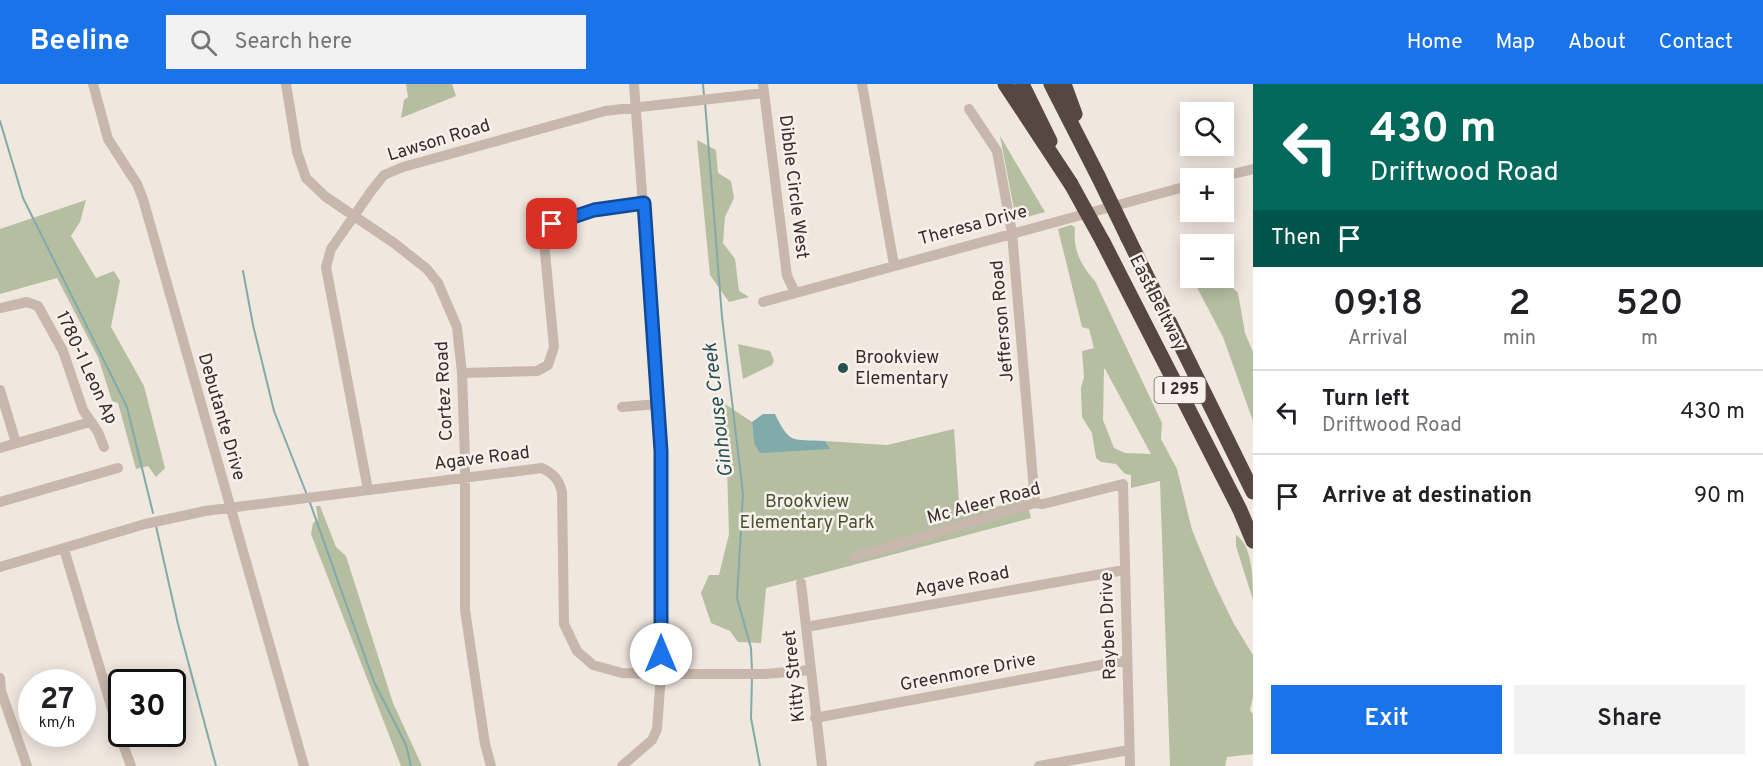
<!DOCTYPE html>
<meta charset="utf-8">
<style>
body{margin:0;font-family:Overpass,sans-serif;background:#f2f2f2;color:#202124;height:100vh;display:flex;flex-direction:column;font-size:22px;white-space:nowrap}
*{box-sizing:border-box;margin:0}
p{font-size:20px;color:#757577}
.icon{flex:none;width:33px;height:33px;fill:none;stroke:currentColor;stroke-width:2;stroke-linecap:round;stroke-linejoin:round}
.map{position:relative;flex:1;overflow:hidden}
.sheet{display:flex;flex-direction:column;background:#fff;width:510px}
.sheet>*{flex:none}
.hud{background:#00695c;color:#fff;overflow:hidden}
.buttons{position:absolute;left:1180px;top:18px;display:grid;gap:12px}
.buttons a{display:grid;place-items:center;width:54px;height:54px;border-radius:0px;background:#fff;box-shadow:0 3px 15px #0003;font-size:30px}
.speed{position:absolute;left:18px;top:585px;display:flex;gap:12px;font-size:30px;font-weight:700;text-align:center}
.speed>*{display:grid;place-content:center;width:78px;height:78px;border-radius:50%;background:#fff;box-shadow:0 3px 15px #0003;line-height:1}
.speed small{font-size:15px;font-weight:400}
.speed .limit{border:3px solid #111;border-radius:9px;background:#fff;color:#111}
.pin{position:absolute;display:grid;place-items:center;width:51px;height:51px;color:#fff;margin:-26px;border-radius:12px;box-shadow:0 3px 9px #0006}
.me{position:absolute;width:66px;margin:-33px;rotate:0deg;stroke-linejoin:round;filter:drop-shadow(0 0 4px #0008)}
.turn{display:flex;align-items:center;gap:21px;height:126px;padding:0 18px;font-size:27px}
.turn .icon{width:78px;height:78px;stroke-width:2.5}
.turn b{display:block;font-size:42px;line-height:51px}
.then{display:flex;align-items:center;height:57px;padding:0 18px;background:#0003;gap:12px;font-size:22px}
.eta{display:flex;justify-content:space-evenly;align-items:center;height:102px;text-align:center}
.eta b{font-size:36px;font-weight:600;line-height:42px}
.primary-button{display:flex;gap:12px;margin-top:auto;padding:12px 18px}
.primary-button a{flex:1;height:69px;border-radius:0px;background:#1a73e8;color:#fff;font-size:24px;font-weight:600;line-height:69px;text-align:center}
.primary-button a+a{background:#f2f2f2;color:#202124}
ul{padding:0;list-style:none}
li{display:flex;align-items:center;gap:18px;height:84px;padding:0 18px;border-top:2px solid #e0e0e0}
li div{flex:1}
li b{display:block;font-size:22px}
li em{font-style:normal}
header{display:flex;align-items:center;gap:36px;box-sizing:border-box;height:84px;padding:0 30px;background:#1a73e8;color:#fff}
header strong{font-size:28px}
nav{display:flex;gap:33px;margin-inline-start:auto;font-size:21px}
.search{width:420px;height:54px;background:#f2f2f2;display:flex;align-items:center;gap:15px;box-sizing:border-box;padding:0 21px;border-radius:0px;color:#757577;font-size:22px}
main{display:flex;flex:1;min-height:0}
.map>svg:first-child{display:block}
.green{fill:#b5bea0;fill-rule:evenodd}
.water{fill:#81aaaa}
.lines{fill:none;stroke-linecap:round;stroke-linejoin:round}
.stream{stroke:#81aaaa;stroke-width:2}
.minor{stroke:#c7b7ac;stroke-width:10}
.highway{stroke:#564742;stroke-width:15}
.highway-bridge{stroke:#564742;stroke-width:15}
.route-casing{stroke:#114b97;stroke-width:15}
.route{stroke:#1a73e8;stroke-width:10}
.poi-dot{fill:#245253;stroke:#f8f1eb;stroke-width:2}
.labels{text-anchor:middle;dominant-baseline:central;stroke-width:5;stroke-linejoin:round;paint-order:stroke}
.shield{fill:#f8f1eb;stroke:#706864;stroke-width:1.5}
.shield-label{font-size:16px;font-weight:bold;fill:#362d2a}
.street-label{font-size:18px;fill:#362d2a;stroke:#f8f1eb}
.poi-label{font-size:18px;fill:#362d2a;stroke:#f8f1eb;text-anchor:start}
.park-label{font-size:18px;fill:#475131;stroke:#f8f1eb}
.water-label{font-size:20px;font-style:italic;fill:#245253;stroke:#f8f1eb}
</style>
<header>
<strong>Beeline</strong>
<div class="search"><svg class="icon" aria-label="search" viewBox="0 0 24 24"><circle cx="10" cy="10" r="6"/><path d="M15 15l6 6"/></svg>Search here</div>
<nav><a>Home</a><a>Map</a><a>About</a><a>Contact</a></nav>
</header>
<main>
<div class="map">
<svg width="1253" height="682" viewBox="0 0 1253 682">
<rect width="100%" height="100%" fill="#f0e7df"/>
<path class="green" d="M406 0H452L456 12 401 34 404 16 408 13Z
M1000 52 1045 128 1016 136Z
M697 56 716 66 718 89 731 97 734 114 725 133 723 159 735 175 739 207 749 213 729 218 710 191Z
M86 116 80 138 71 152 96 194 114 187 120 197 111 243 144 302 165 384 156 393 148 382 136 385 118 319 112 317 98 273 57 194 0 210V145Z
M1071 141 1075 143C1073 166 1080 180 1095 197L1162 339 1161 355 1177 385 1192 446 1214 499 1234 540 1253 571V613L1250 626 1253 631V670L1227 673 1225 682H1170L1160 397 1131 404V391L1125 390 1116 380 1101 378 1096 374 1092 349 1082 333 1081 304 1084 293 1082 267 1094 264 1089 245 1082 243 1058 145ZM1104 285H1105L1151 370 1125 369 1114 364 1103 336Z
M1192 194H1223L1238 209 1245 249 1253 268V337L1223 253Z
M738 260 770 267 774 276 772 281 743 295Z
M725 320 752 338 754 360 797 365H829L825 357 887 361 954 345 960 432 1026 415 1031 434 766 504 761 559 738 558 730 547 711 539 701 509 709 491H719L729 450Z
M316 422H320L336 463 346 472 393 619 422 682H401L311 450 313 439 318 435Z
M1236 451C1253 462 1253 496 1253 516L1236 462Z"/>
<path class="water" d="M763 330H775C790 361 792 355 825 357L830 365 760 369 754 360 752 338Z"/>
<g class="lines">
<path class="stream" d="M703 0 704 12
M705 18 722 233 743 410 737 514 751 564 752 587
M0 37 23 114 127 323 153 429
M243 187 253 241 274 327 307 411
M309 416 374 598 406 661 411 682
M156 442 178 540 216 682
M752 593 751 634 760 682"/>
<path class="minor" d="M93 0 108 55 137 100 143 115 304 682
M286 0 297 68 306 94 326 113 394 159 427 185 438 199 457 243 462 289 465 376V526L485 660 491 682
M763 0 787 192 795 208
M862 0 894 181
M969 25 997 67 1012 149 1035 419
M1216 94 1253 85
M763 218 1191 101
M0 224 27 218 38 222 63 267 83 326 98 348 104 363
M462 289 537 287 548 281 554 263 544 158C546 152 546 145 551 141 570 126 620 122 644 119
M0 306 16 359
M622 323 658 320
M0 364 90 338
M368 406 326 183 331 165 372 106 384 91 403 83 605 27 764 9
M0 418 118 384
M64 465 121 655 131 682
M855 473 1035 419 1043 420 1123 400 1130 682
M0 483 145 440 205 427 542 384C554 390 559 396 562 408L564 540 577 567 593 581 622 589 647 590H765L810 586
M801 499 822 682
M806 543 1124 486
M0 594 1 607 27 682
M815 634 1127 576
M622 682 652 656 657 645 661 590V367L634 0
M1039 682 1129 666"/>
<path class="highway" d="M1005 0 1071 100
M1022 0 1050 57
M1051 0 1098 92
M1064 0 1075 30
M1128 154 1253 408
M1103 158 1240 426 1253 457"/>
<path class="highway-bridge" d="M1098 92 1128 154
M1071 100 1103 158"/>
</g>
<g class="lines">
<defs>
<path id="route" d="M552 140 594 126 644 119 661 367V570"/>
</defs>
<use href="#route" class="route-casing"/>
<use href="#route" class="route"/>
</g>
<circle class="poi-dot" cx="843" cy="284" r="6"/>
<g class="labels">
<rect class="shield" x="1154.5" y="293" width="51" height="26" rx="4.5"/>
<g class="shield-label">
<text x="1180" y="306">I 295</text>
</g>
<g class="street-label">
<text transform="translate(439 57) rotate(-17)">Lawson Road</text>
<text transform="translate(793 103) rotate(83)">Dibble Circle West</text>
<text transform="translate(973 142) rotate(-15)">Theresa Drive</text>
<text transform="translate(1157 219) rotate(63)">East Beltway</text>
<text transform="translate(1003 237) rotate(-95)">Jefferson Road</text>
<text transform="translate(86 284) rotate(65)">1780-1 Leon Ap</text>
<text transform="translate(445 307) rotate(-93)">Cortez Road</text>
<text transform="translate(221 333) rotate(74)">Debutante Drive</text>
<text transform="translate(482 375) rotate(-7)">Agave Road</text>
<text transform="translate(984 420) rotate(-15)">Mc Aleer Road</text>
<text transform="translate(962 498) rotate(-11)">Agave Road</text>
<text transform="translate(1109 542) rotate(-92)">Rayben Drive</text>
<text transform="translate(968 589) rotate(-11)">Greenmore Drive</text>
<text transform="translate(795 592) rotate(-96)">Kitty Street</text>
</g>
<g class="poi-label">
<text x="855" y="274">Brookview<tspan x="855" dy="21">Elementary</tspan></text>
</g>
<g class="park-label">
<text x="807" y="418">Brookview<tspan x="807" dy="21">Elementary Park</tspan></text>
</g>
<g class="water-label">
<text transform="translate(719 326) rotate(-97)">Ginhouse Creek</text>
</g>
</g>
</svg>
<div class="buttons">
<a><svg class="icon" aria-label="search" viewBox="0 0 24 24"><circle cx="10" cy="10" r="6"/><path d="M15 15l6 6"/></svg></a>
<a>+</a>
<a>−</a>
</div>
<div class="speed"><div>27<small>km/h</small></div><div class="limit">30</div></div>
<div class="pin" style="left:552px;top:140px;background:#d93025"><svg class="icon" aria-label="arrive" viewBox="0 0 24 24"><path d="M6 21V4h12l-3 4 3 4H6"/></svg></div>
<svg class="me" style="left:661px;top:570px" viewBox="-20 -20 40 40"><circle r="19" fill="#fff"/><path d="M0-13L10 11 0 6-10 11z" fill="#1a73e8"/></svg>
</div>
<section class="sheet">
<div class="hud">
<div class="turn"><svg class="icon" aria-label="left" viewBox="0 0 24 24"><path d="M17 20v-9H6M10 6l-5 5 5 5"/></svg><div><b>430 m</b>Driftwood Road</div></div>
<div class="then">Then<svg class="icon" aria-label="arrive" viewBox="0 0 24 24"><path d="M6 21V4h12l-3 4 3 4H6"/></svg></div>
</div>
<div class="eta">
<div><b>09:18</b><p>Arrival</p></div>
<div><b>2</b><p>min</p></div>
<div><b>520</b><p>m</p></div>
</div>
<ul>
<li><svg class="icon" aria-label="left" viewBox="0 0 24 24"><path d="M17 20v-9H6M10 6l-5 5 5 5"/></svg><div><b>Turn left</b><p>Driftwood Road</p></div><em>430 m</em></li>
<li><svg class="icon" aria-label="arrive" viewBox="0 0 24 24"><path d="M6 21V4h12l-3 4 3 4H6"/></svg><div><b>Arrive at destination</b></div><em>90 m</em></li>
</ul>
<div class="primary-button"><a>Exit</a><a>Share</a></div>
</section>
</main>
